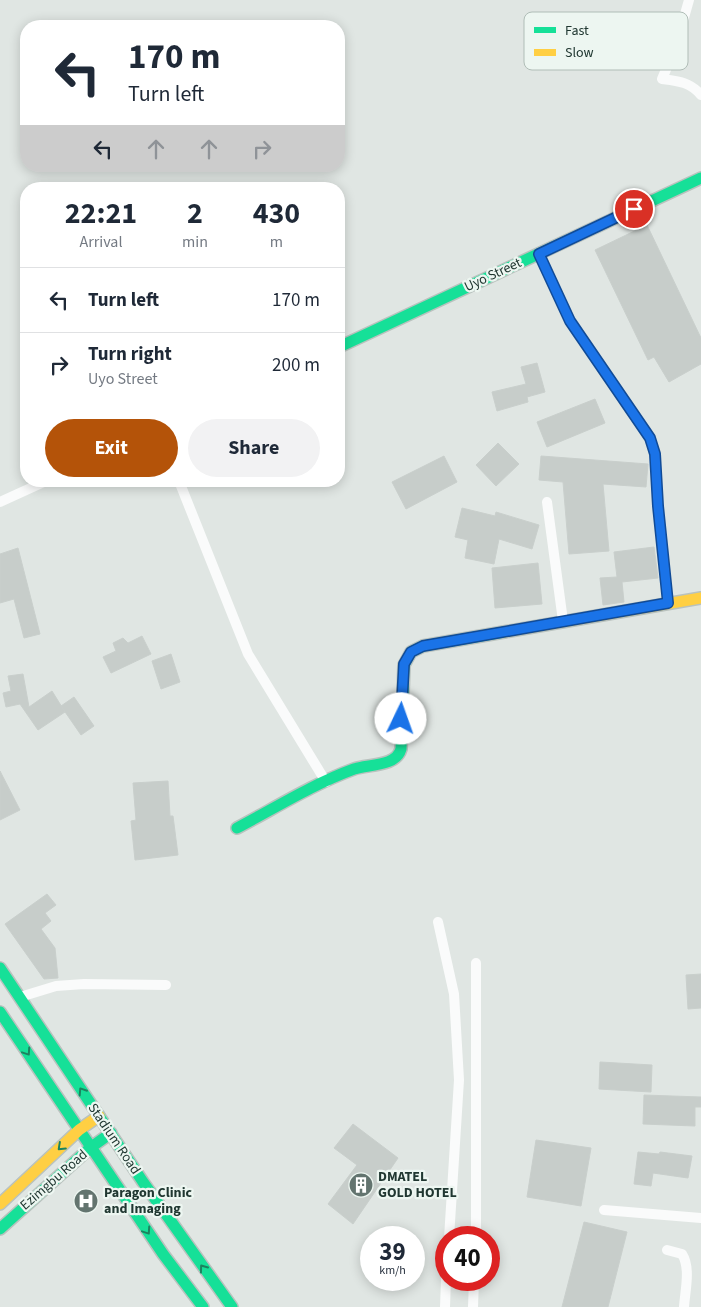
<!DOCTYPE html>
<style>
body{margin:0;font-family:"Source Sans 3",sans-serif;background:#f2f2f3;color:#1f2937;height:100vh;display:flex;flex-direction:column;font-size:19px;white-space:nowrap}
*{box-sizing:border-box;margin:0}
p{font-size:16px;color:#747a83}
.icon{flex:none;width:28px;height:28px;fill:none;stroke:currentColor;stroke-width:2;stroke-linecap:round;stroke-linejoin:round}
.map{position:relative;flex:1;overflow:hidden}
.details{position:absolute;left:20px;top:182px;width:325px;height:305px;display:flex;flex-direction:column;background:#fff;border-radius:20px;box-shadow:0 2px 12px #0003}
.details>*{flex:none}
.guide{position:absolute;left:20px;top:20px;width:325px;height:152px;border-radius:20px;box-shadow:0 2px 12px #0003;background:#fff;color:#1f2937;overflow:hidden}
.speed{position:absolute;left:360px;top:1226px;display:flex;gap:10px;font-size:25px;font-weight:700;text-align:center}
.speed>*{display:grid;place-content:center;width:65px;height:65px;border-radius:50%;background:#fff;box-shadow:0 2px 12px #0003;line-height:1}
.speed small{font-size:12px;font-weight:400}
.speed .limit{border:8px solid #d22;background:#fff;color:#111}
.pin{position:absolute;display:grid;place-items:center;width:42px;height:42px;color:#fff;margin:-21px;border:2px solid #fff;border-radius:50%;box-shadow:0 1px 5px #0007}
.me{position:absolute;width:55px;margin:-28px;rotate:3deg;stroke-linejoin:round;filter:drop-shadow(0 0 4px #0008)}
.turn{display:flex;align-items:center;gap:18px;height:105px;padding:0 25px;font-size:22px}
.turn .icon{width:65px;height:65px;stroke-width:2.5}
.turn b{display:block;font-size:35px;line-height:42px}
.lanes{display:flex;align-items:center;height:48px;padding:0 25px;background:#0003;justify-content:center;gap:25px;direction:ltr}
.lanes .off{opacity:.35}
.eta{display:flex;justify-content:space-evenly;align-items:center;height:85px;text-align:center}
.eta b{font-size:30px;font-weight:700;line-height:35px}
.button{display:flex;gap:10px;margin-top:auto;padding:10px 25px}
.button a{flex:1;height:58px;border-radius:30px;background:#b45309;color:#fff;font-size:20px;font-weight:700;line-height:58px;text-align:center}
.button a+a{background:#f2f2f3;color:#1f2937}
ul{padding:0;list-style:none}
li{display:flex;align-items:center;gap:15px;height:65px;padding:0 25px;border-top:1px solid #e0e1e3}
li div{flex:1}
li b{display:block;font-size:19px}
li em{font-style:normal}
.map>svg:first-child{display:block}
.building{fill:#c7cdca;stroke:#c9cfcc}
.lines{fill:none;stroke-linecap:round;stroke-linejoin:round}
.fast-casing{stroke:#b9c2be;stroke-width:14}
.slow-casing{stroke:#b9c2be;stroke-width:14}
.street{stroke:#fafbfb;stroke-width:10}
.fast{stroke:#16e098;stroke-width:11}
.slow{stroke:#ffcf43;stroke-width:11}
.oneway{stroke:#1c835f}
.route-casing{stroke:#114b97;stroke-width:12}
.route{stroke:#1a73e8;stroke-width:9}
.labels{text-anchor:middle;dominant-baseline:central;stroke-width:4.5;stroke-linejoin:round;paint-order:stroke}
.street-label{font-size:14px;fill:#203731;stroke:#edf6f1}
.poi-label{font-size:14px;font-weight:bold;fill:#203731;stroke:#edf6f1;text-anchor:start}
.key{fill:#edf6f1;stroke:#b0bdb7;stroke-width:1}
.key-label{font-size:14px;fill:#203731}
</style>
<div class="map">
<svg width="701" height="1307" viewBox="0 0 701 1307">
<rect width="100%" height="100%" fill="#e0e6e3"/>
<path class="building" d="M647 225 701 338V364L669 382 654 357 648 360 595 250Z
M537 363 545 392 527 397 528 402 497 411 492 392 526 384 521 367Z
M595 399 605 423 547 447 537 422Z
M498 443 519 464 496 486 476 465Z
M444 456 457 482 406 509 392 482Z
M541 456 648 464 646 487 603 484 609 551 569 554 563 482 539 480Z
M462 508 495 516 496 512 539 525 532 549 499 539 494 564 465 558 468 540 455 537Z
M654 547 658 578 622 582 624 602 603 605 600 578 617 577 614 552Z
M18 548 40 634 24 638 14 599 0 603V554Z
M538 563 542 604 495 608 492 568Z
M142 636 151 654 111 673 103 657 116 651 113 643 123 638 128 643Z
M171 654 180 682 161 689 152 661Z
M23 674 29 707 52 691 65 712 38 730 20 704 6 707 3 693 11 691 8 676Z
M74 697 94 726 81 735 61 706Z
M0 771 20 810 0 820Z
M168 781 170 816H173L178 855 135 860 131 821 136 820 133 783Z
M47 894 56 905 45 913 51 921 41 929 55 948 58 978 44 979 5 924Z
M701 974V1008L688 1009 686 975Z
M600 1062 652 1065 651 1092 599 1089Z
M644 1095 701 1097V1107H695V1126L643 1124Z
M353 1124 398 1158 353 1224 328 1204 357 1165 334 1148Z
M536 1140 591 1148 581 1206 527 1197Z
M638 1152 659 1154 660 1152 692 1156 688 1178 653 1173 651 1186 634 1184Z
M584 1222 627 1232 608 1307H562Z"/>
<g class="lines">
<defs>
<path id="fast" d="M339 347 701 178
M237 828C275 808 313 784 354 769 368 764 396 767 401 749L404 665 411 652 423 646 504 632
M0 968 143 1182 232 1307
M0 1012 163 1254 203 1307
M0 1229 90 1148 111 1133"/>
<path id="slow" d="M504 632 701 598
M0 1204 79 1130 99 1116"/>
</defs>
<use href="#fast" class="fast-casing"/>
<use href="#slow" class="slow-casing"/>
<path class="street" d="M689 0 676 46 662 79C678 81 690 82 701 95
M539 254 569 321 650 438 655 454 658 506 668 603
M179 481 248 654 326 782
M0 502 46 481
M547 502 563 621
M438 922 454 994 459 1080 449 1238
M20 997 56 986 84 984 166 985
M604 1210 701 1218
M476 1238V963
M667 1250 682 1254C691 1268 685 1291 684 1307
M445 1307 446 1280
M473 1307 474 1280"/>
<use href="#fast" class="fast"/>
<use href="#slow" class="slow"/>
</g>
<defs><path id="oneway-chevron" d="M-2-3.5L2.5 0L-2 3.5" fill="none" stroke-width="1.6" stroke-linecap="round" stroke-linejoin="round" transform="scale(1.25)"/></defs>
<g class="oneway">
<use href="#oneway-chevron" transform="translate(27 1052) rotate(56)"/>
<use href="#oneway-chevron" transform="translate(82 1091) rotate(-123)"/>
<use href="#oneway-chevron" transform="translate(61 1147) rotate(137)"/>
<use href="#oneway-chevron" transform="translate(147 1231) rotate(56)"/>
<use href="#oneway-chevron" transform="translate(203 1268) rotate(-126)"/>
</g>
<g class="lines">
<defs>
<path id="route" d="M401 719 404 664 411 652 423 646 668 603 658 506 655 454 650 438 570 321 539 254 634 209"/>
</defs>
<use href="#route" class="route-casing"/>
<use href="#route" class="route"/>
</g>
<defs>
<symbol id="building-disc" viewBox="-11 -11 22 22"><circle r="9.5" fill="#63746f" stroke="#edf6f1"/><path d="M-4-6H4V6H1V3H-1V6H-4ZM-2.5-4.3h1.7v1.8h-1.7ZM.8-4.3h1.7v1.8H.8ZM-2.5-1h1.7V.8h-1.7ZM.8-1h1.7V.8H.8Z" fill="#fff"/></symbol>
<symbol id="hospital-disc" viewBox="-11 -11 22 22"><circle r="9.5" fill="#63746f" stroke="#edf6f1"/><path d="M-5-5h3v3.5h4V-5h3V5h-3V1.5h-4V5h-3Z" fill="#fff"/></symbol>
</defs>
<g fill-rule="evenodd">
<use href="#building-disc" x="347" y="1171" width="28" height="28"/>
<use href="#hospital-disc" x="72" y="1187" width="28" height="28"/>
</g>
<g class="labels">
<g class="street-label">
<text transform="translate(493 275) rotate(-25)">Uyo Street</text>
<text transform="translate(114 1139) rotate(56)">Stadium Road</text>
<text transform="translate(54 1180) rotate(-41)">Ezimgbu Road</text>
</g>
<g class="poi-label">
<text x="378" y="1177">DMATEL<tspan x="378" dy="16">GOLD HOTEL</tspan></text>
<text x="104" y="1193">Paragon Clinic<tspan x="104" dy="16">and Imaging</tspan></text>
</g>
</g>
<rect x="524" y="12" width="164" height="58" rx="8" class="key"/>
<rect x="534" y="27" width="22" height="6" fill="#16e098"/>
<rect x="534" y="49" width="22" height="7" fill="#ffcf43"/>
<g class="key-label">
<text x="565" y="35">Fast</text>
<text x="565" y="57">Slow</text>
</g>
</svg>
<div class="speed"><div>39<small>km/h</small></div><div class="limit">40</div></div>
<div class="pin" style="left:634px;top:209px;background:#d93025"><svg class="icon" aria-label="arrive" viewBox="0 0 24 24"><path d="M6 21V4h12l-3 4 3 4H6"/></svg></div>
<svg class="me" style="left:401px;top:719px" viewBox="-20 -20 40 40"><circle r="19" fill="#fff"/><path d="M0-13L10 11 0 6-10 11z" fill="#1a73e8"/></svg>
<div class="guide">
<div class="turn"><svg class="icon" aria-label="left" viewBox="0 0 24 24"><path d="M17 20v-9H6M10 6l-5 5 5 5"/></svg><div><b>170 m</b>Turn left</div></div>
<div class="lanes"><svg class="icon" aria-label="left" viewBox="0 0 24 24"><path d="M17 20v-9H6M10 6l-5 5 5 5"/></svg><svg class="icon off" aria-label="ahead" viewBox="0 0 24 24"><path d="M12 20V5M6 11l6-6 6 6"/></svg><svg class="icon off" aria-label="ahead" viewBox="0 0 24 24"><path d="M12 20V5M6 11l6-6 6 6"/></svg><svg class="icon off" aria-label="right" viewBox="0 0 24 24"><path d="M7 20v-9h11M14 6l5 5-5 5"/></svg></div>
</div>
<section class="details">
<div class="eta">
<div><b>22:21</b><p>Arrival</p></div>
<div><b>2</b><p>min</p></div>
<div><b>430</b><p>m</p></div>
</div>
<ul>
<li><svg class="icon" aria-label="left" viewBox="0 0 24 24"><path d="M17 20v-9H6M10 6l-5 5 5 5"/></svg><div><b>Turn left</b></div><em>170 m</em></li>
<li><svg class="icon" aria-label="right" viewBox="0 0 24 24"><path d="M7 20v-9h11M14 6l5 5-5 5"/></svg><div><b>Turn right</b><p>Uyo Street</p></div><em>200 m</em></li>
</ul>
<div class="button"><a>Exit</a><a>Share</a></div>
</section>
</div>
